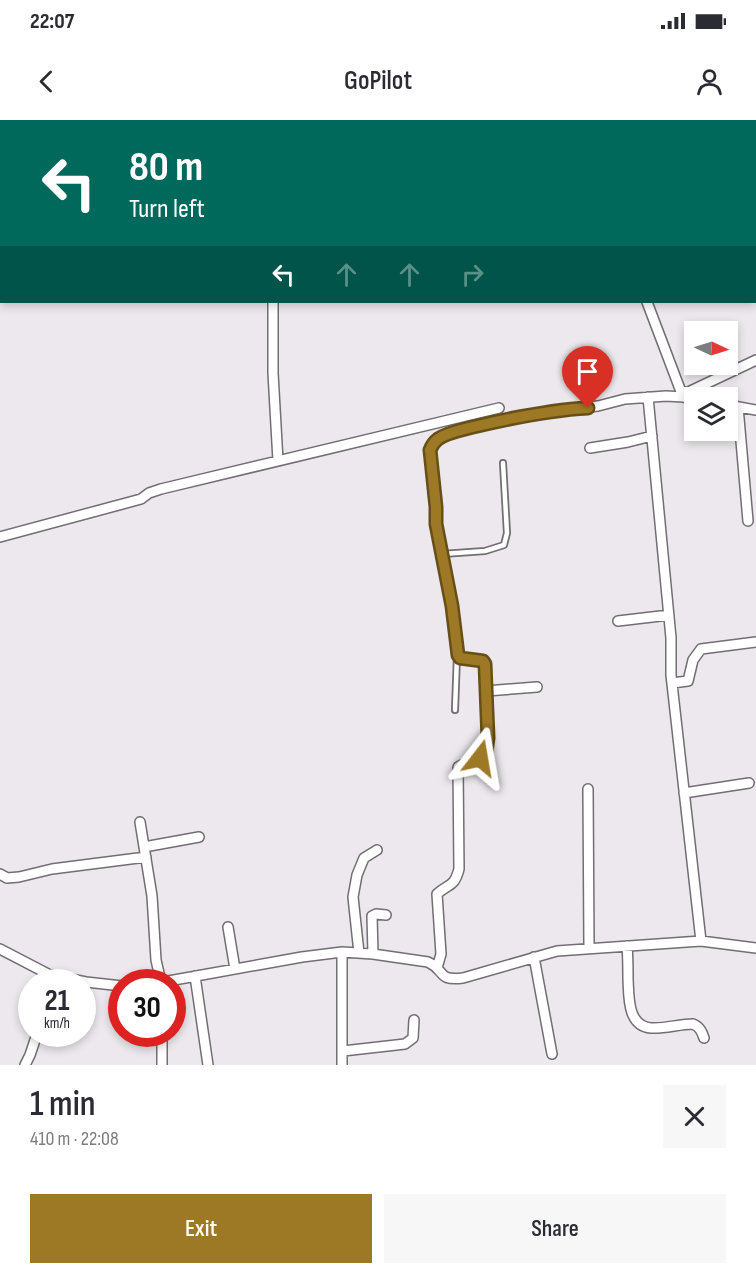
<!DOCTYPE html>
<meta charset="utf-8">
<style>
body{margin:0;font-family:"Sofia Sans Condensed",sans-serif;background:#f7f7f7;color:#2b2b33;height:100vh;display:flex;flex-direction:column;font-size:22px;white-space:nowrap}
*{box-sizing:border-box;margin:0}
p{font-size:20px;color:#7c7c81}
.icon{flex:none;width:33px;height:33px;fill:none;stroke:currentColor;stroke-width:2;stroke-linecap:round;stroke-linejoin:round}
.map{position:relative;height:945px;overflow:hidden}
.details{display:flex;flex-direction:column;background:#fff;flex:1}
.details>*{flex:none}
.banner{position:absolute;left:0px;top:0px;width:756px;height:183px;box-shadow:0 3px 9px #0003;background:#00695c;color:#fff;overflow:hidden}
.needle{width:39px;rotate:94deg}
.controls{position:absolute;left:684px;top:201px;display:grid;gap:12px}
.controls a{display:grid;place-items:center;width:54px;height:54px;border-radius:0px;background:#fff;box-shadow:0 3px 9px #0003;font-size:30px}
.speed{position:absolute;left:18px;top:849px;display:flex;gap:12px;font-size:30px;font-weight:700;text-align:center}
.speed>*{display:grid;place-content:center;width:78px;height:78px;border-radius:50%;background:#fff;box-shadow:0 3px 9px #0003;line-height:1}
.speed small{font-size:15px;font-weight:400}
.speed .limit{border:9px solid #d22;background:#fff;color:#111}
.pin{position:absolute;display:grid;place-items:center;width:51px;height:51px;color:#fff;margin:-62px -26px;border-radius:50% 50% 50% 0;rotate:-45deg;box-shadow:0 0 6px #0007}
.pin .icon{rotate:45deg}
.me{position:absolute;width:66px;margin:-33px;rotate:14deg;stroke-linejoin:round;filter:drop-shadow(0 0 4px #0008)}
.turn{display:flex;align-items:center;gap:21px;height:126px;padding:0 30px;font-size:27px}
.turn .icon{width:78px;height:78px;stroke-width:2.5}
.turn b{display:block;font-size:42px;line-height:51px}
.lanes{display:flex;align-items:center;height:57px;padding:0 30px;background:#0003;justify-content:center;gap:30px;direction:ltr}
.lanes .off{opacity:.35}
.round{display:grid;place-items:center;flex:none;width:63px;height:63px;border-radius:0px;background:#f7f7f7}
.summary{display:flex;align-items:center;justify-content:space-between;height:102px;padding:0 30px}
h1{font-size:36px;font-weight:600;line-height:45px}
.action{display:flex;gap:12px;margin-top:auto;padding:12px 30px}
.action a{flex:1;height:69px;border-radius:0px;background:#9e7925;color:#fff;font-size:24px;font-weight:600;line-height:69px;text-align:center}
.action a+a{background:#f7f7f7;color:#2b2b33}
.status{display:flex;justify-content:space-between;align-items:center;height:42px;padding:0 30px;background:#fff;direction:ltr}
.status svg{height:16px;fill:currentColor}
header{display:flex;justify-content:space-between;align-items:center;height:78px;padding:0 30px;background:#fff;font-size:27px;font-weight:600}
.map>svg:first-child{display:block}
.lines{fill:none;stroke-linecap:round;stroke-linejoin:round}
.service-casing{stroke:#726e73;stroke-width:8}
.minor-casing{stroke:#726e73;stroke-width:12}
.secondary-casing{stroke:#726e73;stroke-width:16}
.service{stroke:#fff;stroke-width:4.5}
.minor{stroke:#fff;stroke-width:9}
.secondary{stroke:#fff;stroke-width:14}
.route-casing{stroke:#674f18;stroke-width:15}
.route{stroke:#9e7925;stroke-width:10}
</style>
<div class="status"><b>22:07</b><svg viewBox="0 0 49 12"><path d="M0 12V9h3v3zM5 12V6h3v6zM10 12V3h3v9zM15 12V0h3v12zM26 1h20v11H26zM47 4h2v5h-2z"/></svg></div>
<header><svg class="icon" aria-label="back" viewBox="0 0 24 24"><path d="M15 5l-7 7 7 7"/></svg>GoPilot<svg class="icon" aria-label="person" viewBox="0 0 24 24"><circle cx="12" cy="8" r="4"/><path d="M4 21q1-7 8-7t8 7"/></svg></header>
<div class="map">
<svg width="756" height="945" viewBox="0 0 756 945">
<rect width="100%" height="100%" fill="#ece8ed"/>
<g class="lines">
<defs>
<path id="service" d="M442 434 485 431 504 425 507 413 503 343
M455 590 457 535"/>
<path id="minor" d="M64 0V2
M347 0 352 2
M570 0V2
M279 2V0
M360 2 369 0
M660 2 665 0
M273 182V253L278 341
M647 182 683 277
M682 275 756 240
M648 277 671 518V555L701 821
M728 285 756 290
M738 287 748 401
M590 328 628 322 652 316
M0 417 141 379 149 373 161 369 499 288
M618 501 669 495
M672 563 688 561 693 540 701 529 756 522
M486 571 537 567
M588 669 589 828
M684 673 749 663
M140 702 152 776 156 840 161 862
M144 727 199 717
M0 754 7 758 19 757 52 749 146 737
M228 807 235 849
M627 826C628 837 628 848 628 859 629 876 627 906 651 908 665 909 679 904 693 904 700 907 702 912 704 918
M0 829 50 855 86 862 122 866
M342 832V945
M359 833 353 777 357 755 364 738 377 730
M373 834 372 796 376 794 386 795
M534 837 552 934
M437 848 441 834 437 774C449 763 454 768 459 749L458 647C466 641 477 643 483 635 491 625 486 560 485 544L483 541 460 538 457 535 452 486 436 404V387L430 336 432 324 436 320 447 314 500 301 561 290 598 286 625 279 666 276 683 277 694 279
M195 856 208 945
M163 862 302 837 342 832 373 834 428 842C447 851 436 861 463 858L557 831 701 821 756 828
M162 914V945
M343 931 405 924 413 918 414 900
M25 945 30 935 37 914"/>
<path id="secondary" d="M726 0 727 2
M83 2 85 0
M754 70 756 74
M0 89 2 87"/>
</defs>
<use href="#service" class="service-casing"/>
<use href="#minor" class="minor-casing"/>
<use href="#secondary" class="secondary-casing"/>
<use href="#service" class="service"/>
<use href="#minor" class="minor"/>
<use href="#secondary" class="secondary"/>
</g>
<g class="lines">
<defs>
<path id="route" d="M480 638 486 632 488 618 485 544 483 541 460 538 458 535 452 486 436 404V387L430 330C432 325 434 322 438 319 448 312 462 310 473 307 511 298 549 290 588 288"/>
</defs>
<use href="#route" class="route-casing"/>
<use href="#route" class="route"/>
</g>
</svg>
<div class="controls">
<a><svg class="needle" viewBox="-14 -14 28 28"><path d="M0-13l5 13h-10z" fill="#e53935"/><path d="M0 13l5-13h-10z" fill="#7c7c81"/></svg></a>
<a><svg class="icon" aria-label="layers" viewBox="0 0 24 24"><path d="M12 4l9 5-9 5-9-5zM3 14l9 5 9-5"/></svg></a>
</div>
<div class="speed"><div>21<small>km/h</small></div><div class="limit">30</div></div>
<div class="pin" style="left:588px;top:288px;background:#d93025"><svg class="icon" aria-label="arrive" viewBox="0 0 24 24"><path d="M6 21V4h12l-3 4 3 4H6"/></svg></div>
<svg class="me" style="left:480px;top:638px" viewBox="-20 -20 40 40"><path d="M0-17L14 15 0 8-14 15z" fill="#9e7925" stroke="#fff" stroke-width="4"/></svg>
<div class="banner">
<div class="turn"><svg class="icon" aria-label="left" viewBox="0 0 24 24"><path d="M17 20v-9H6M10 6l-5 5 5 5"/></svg><div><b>80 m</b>Turn left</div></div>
<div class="lanes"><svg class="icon" aria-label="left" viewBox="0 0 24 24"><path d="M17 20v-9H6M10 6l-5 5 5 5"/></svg><svg class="icon off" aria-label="ahead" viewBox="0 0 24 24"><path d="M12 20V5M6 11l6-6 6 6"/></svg><svg class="icon off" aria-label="ahead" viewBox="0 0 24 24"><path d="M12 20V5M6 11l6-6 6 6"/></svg><svg class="icon off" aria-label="right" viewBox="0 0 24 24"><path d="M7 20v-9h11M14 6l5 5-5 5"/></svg></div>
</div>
</div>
<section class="details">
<div class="summary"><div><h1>1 min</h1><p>410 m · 22:08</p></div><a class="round"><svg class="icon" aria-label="close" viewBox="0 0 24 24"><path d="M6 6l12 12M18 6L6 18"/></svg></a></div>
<div class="action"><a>Exit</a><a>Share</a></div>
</section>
